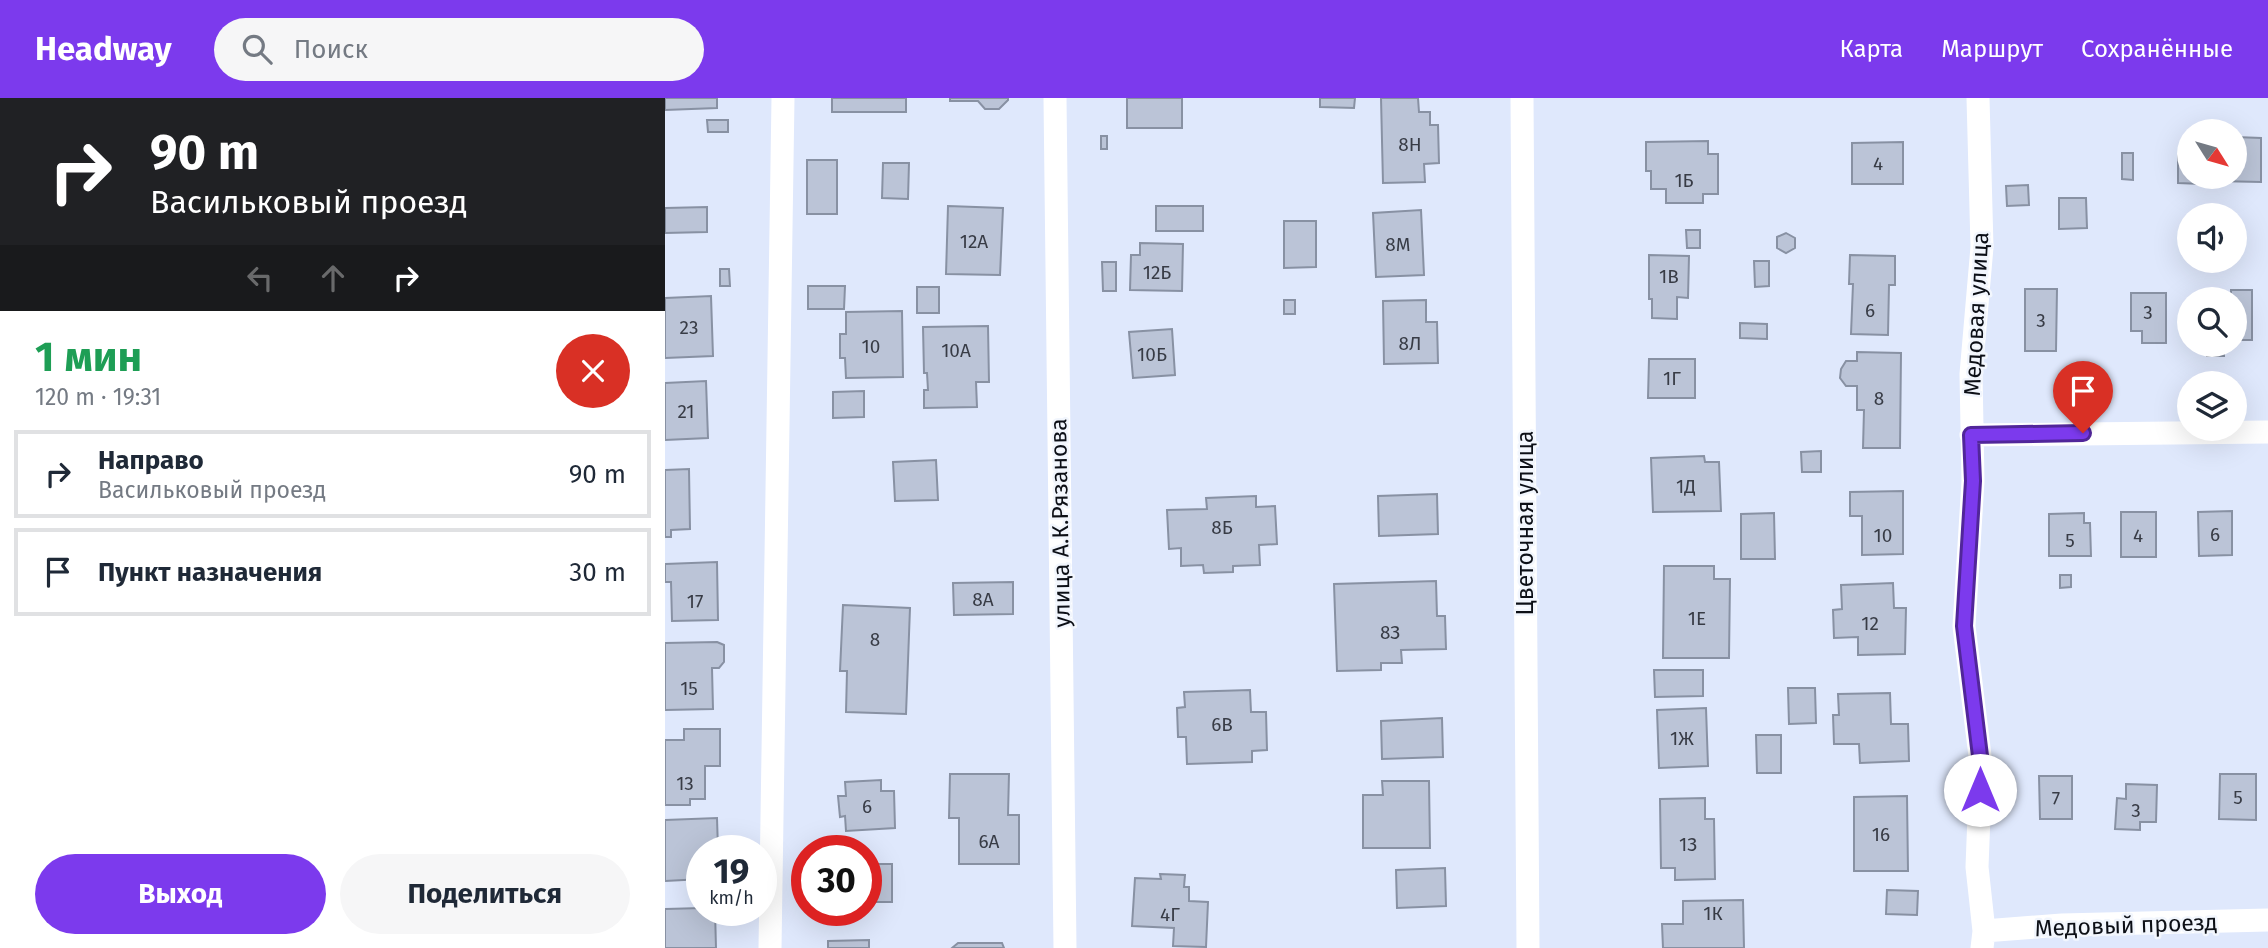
<!DOCTYPE html>
<html lang="ru">
<meta charset="utf-8">
<style>
body{margin:0;font-family:"Fira Sans",sans-serif;background:#f6f6f7;color:#1f2937;height:100vh;display:flex;flex-direction:column;font-size:26px;white-space:nowrap}
*{box-sizing:border-box;margin:0}
p{font-size:23px;color:#747a83}
.icon{flex:none;width:38px;height:38px;fill:none;stroke:currentColor;stroke-width:2;stroke-linecap:round;stroke-linejoin:round}
.map{position:relative;flex:1;overflow:hidden}
.drawer{display:flex;flex-direction:column;background:#fff;width:665px}
.drawer>*{flex:none}
.banner{background:#202124;color:#fff;overflow:hidden}
.needle{width:46px;rotate:127deg}
.controls{position:absolute;left:1512px;top:21px;display:grid;gap:14px}
.controls a{display:grid;place-items:center;width:70px;height:70px;border-radius:50%;background:#fff;box-shadow:0 7px 28px #0002;font-size:35px}
.speed{position:absolute;left:21px;top:737px;display:flex;gap:14px;font-size:35px;font-weight:700;text-align:center}
.speed>*{display:grid;place-content:center;width:91px;height:91px;border-radius:50%;background:#fff;box-shadow:0 7px 28px #0002;line-height:1}
.speed small{font-size:18px;font-weight:400}
.speed .limit{border:10px solid #d22;background:#fff;color:#111}
.pin{position:absolute;display:grid;place-items:center;width:60px;height:60px;color:#fff;margin:-72px -30px;border-radius:50% 50% 50% 0;rotate:-45deg;box-shadow:0 0 7px #0007}
.pin .icon{rotate:45deg}
.me{position:absolute;width:77px;margin:-38px;rotate:0deg;stroke-linejoin:round;filter:drop-shadow(0 0 5px #0008)}
.turn{display:flex;align-items:center;gap:24px;height:147px;padding:0 35px;font-size:32px}
.turn .icon{width:91px;height:91px;stroke-width:2.5}
.turn b{display:block;font-size:49px;line-height:60px}
.lanes{display:flex;align-items:center;height:66px;padding:0 35px;background:#0003;justify-content:center;gap:35px;direction:ltr}
.lanes .off{opacity:.35}
.round{display:grid;place-items:center;flex:none;width:74px;height:74px;border-radius:37px;background:#f6f6f7}
.summary{display:flex;align-items:center;justify-content:space-between;height:119px;padding:0 35px}
h1{font-size:42px;font-weight:700;line-height:52px;color:#1e9e55}
.button{display:flex;gap:14px;margin-top:auto;padding:14px 35px}
.button a{flex:1;height:80px;border-radius:42px;background:#7c3aed;color:#fff;font-size:28px;font-weight:700;line-height:80px;text-align:center}
.button a+a{background:#f6f6f7;color:#1f2937}
ul{padding:0;list-style:none}
li{display:flex;align-items:center;gap:21px;height:88px;margin:0 14px 10px;padding:0 21px;border:4px solid #e0e1e3;border-radius:0px}
li div{flex:1}
li b{display:block;font-size:26px}
li em{font-style:normal}
header{display:flex;align-items:center;gap:42px;box-sizing:border-box;height:98px;padding:0 35px;background:#7c3aed;color:#fff}
header strong{font-size:33px}
nav{display:flex;gap:38px;margin-inline-start:auto;font-size:24px}
.search{width:490px;height:63px;background:#f6f6f7;display:flex;align-items:center;gap:18px;box-sizing:border-box;padding:0 24px;border-radius:38px;color:#747a83;font-size:26px}
main{display:flex;flex:1;min-height:0}
.map>svg:first-child{display:block}
.building{fill:#bbc4d7;stroke:#8891a3;stroke-width:2}
.lines{fill:none;stroke-linecap:round;stroke-linejoin:round}
.minor{stroke:#fff;stroke-width:23}
.route-casing{stroke:#51269a;stroke-width:18}
.route{stroke:#7c3aed;stroke-width:12}
.labels{text-anchor:middle;dominant-baseline:central;stroke-width:5;stroke-linejoin:round;paint-order:stroke}
.number-label{font-size:19px;fill:#383c46}
.street-label{font-size:23px;fill:#0c0f16;stroke:#f2f6fd}
</style>
<header>
<strong>Headway</strong>
<div class="search"><svg class="icon" aria-label="search" viewBox="0 0 24 24"><circle cx="10" cy="10" r="6"/><path d="M15 15l6 6"/></svg>Поиск</div>
<nav><a>Карта</a><a>Маршрут</a><a>Сохранённые</a></nav>
</header>
<main>
<section class="drawer">
<div class="banner">
<div class="turn"><svg class="icon" aria-label="right" viewBox="0 0 24 24"><path d="M7 20v-9h11M14 6l5 5-5 5"/></svg><div><b>90 m</b>Васильковый проезд</div></div>
<div class="lanes"><svg class="icon off" aria-label="left" viewBox="0 0 24 24"><path d="M17 20v-9H6M10 6l-5 5 5 5"/></svg><svg class="icon off" aria-label="ahead" viewBox="0 0 24 24"><path d="M12 20V5M6 11l6-6 6 6"/></svg><svg class="icon" aria-label="right" viewBox="0 0 24 24"><path d="M7 20v-9h11M14 6l5 5-5 5"/></svg></div>
</div>
<div class="summary"><div><h1>1 мин</h1><p>120 m · 19:31</p></div><a class="round" style="background:#d93025;color:#fff"><svg class="icon" aria-label="close" viewBox="0 0 24 24"><path d="M6 6l12 12M18 6L6 18"/></svg></a></div>
<ul>
<li><svg class="icon" aria-label="right" viewBox="0 0 24 24"><path d="M7 20v-9h11M14 6l5 5-5 5"/></svg><div><b>Направо</b><p>Васильковый проезд</p></div><em>90 m</em></li>
<li><svg class="icon" aria-label="arrive" viewBox="0 0 24 24"><path d="M6 21V4h12l-3 4 3 4H6"/></svg><div><b>Пункт назначения</b></div><em>30 m</em></li>
</ul>
<div class="button"><a>Выход</a><a>Поделиться</a></div>
</section>
<div class="map">
<svg width="1603" height="850" viewBox="0 0 1603 850">
<rect width="100%" height="100%" fill="#dfe8fc"/>
<path class="building" d="M0 0H52V10L0 12Z
M167 0H241V14H167Z
M285 0H343V2L334 11H320L313 3H285Z
M462 0H517V30H462Z
M655 0H690L689 10 655 9Z
M716 0H753L754 14H765V27H773L774 65 759 66 760 84 718 85Z
M42 22H63V34H43Z
M436 38H442V51H436Z
M1570 39 1596 40V84L1551 83V79H1570Z
M1043 43V56H1053V96H1038V105H1001V91H986V73H981V44Z
M1238 44V86H1187V45Z
M1457 55H1468V82L1457 81Z
M1513 57H1524V79H1537V86L1513 85Z
M142 62H172V116H142Z
M218 65H244L243 101 217 100Z
M1363 87 1364 107 1342 108 1341 88Z
M1394 100H1421L1422 130 1394 131Z
M283 108 338 110 335 177 281 176Z
M491 108H538V133H491Z
M42 109V134L0 135V110Z
M756 112 759 177 711 179 708 115Z
M619 123H651V169L619 170Z
M1021 132H1035V150H1022Z
M1121 135 1130 140V150L1121 155 1112 150V139Z
M475 145 518 146 517 193 465 192 466 157H475Z
M984 157 1024 158 1023 200 1012 199V221L987 220V201H984Z
M1185 157 1230 158V187H1224L1223 237 1186 236 1188 186H1184Z
M1089 163H1104V188L1090 189Z
M437 164H451V193H438Z
M55 171H64L65 188H55Z
M143 188H180L179 211H143Z
M252 189H274V215H252Z
M1360 191H1392L1391 253H1360Z
M1566 192H1587V242H1570V201H1566Z
M1466 195H1501V245H1477V233H1466Z
M46 198 48 258 0 260V200Z
M619 202H630V216H619Z
M761 202V224H772L773 265 719 266 718 203Z
M237 213 238 279 181 280 180 260H175V236H181V214Z
M1075 225 1102 226V241L1075 240Z
M323 228 324 284H311L312 309 259 310V292H263L262 275H259L258 229Z
M507 231 510 277 468 280 464 234Z
M1542 247H1559V258H1542Z
M1192 254 1236 255 1235 350H1198L1199 312H1192V288H1181L1175 280 1176 271 1181 263H1192Z
M984 261H1030V300H983Z
M41 283 43 340 0 342V285Z
M199 293V319L168 320V294Z
M1156 353V374H1137L1136 354Z
M1039 358 1040 364H1054L1056 413 988 414 986 360Z
M271 362 273 402 230 403 228 364Z
M24 371 25 431 6 432V439H0V372Z
M1238 393V456L1197 457V418H1185V394Z
M772 396 773 436 714 438 713 398Z
M591 398V409L610 408 612 446 594 447 595 467 568 468V474L539 475 538 467 516 468V450L504 451 502 412 542 411 541 400Z
M1567 413V457L1534 458 1533 414Z
M1456 414H1491V459H1456Z
M1109 415 1110 461H1076V416Z
M1419 415V425H1425L1426 458H1384V416Z
M52 464 53 522 7 523 6 484H0V466Z
M999 468H1049V481H1065L1064 560H998Z
M1395 477H1406V489L1395 490Z
M771 483 772 518H780L781 551 736 552 737 565H716V572L672 573 669 486Z
M348 484V516L289 517 288 485Z
M1228 485 1229 510H1241L1240 556 1193 557V539L1169 540 1168 512 1177 511 1176 487Z
M178 507 245 510 241 616 181 614 182 573H175Z
M52 544 59 547V564L54 570H47L48 611 0 612V545Z
M989 572H1038V598L990 599Z
M1123 590H1150L1151 625 1124 626Z
M585 592 586 614H601L602 652 587 653V664L522 666 521 639H513L512 610 520 609 519 594Z
M1225 595 1226 626H1243L1244 663 1195 665 1194 646H1169L1168 617H1174L1173 596Z
M1041 610 1043 668 994 670 992 612Z
M777 620 778 659 717 661 716 623Z
M19 631H55V668H40V701H25V707H0V642H19Z
M1091 637H1116V675H1092Z
M285 676H344L343 717H354V766H294V720H284Z
M1555 676H1591V722L1554 721Z
M1374 678H1407V721H1375Z
M216 682V693H229L230 730 181 733 180 718 175 719 173 698H181L180 684Z
M717 683H764L765 750H698V697H718Z
M1461 686 1492 687 1491 724H1475V732L1450 731 1452 700 1461 701Z
M1242 698 1243 773H1189V699Z
M1040 700V721H1049L1050 781 1010 782V770H996L995 701Z
M52 720 53 752H37V781L0 783V722Z
M201 766H227V804H201Z
M780 770 781 808 732 810 731 772Z
M495 776 520 777 519 789H524V803L543 804 541 849 508 848 509 830 467 828 470 780 496 781Z
M1222 792 1253 793 1252 817 1221 816Z
M1078 802 1079 850H998L997 826H1018V803Z
M37 810V812H50L51 850H0V811Z
M204 842V850H163V843Z
M293 845H337L339 850H287Z"/>
<g class="lines">
<path class="minor" d="M390 0 400 850
M857 0 863 850
M1313 0 1317 149 1306 276 1308 383 1299 528 1316 666 1312 769 1319 833 1317 850
M1306 337 1603 334
M1319 833 1397 827 1603 822
M105 850 118 0"/>
</g>
<g class="lines">
<defs>
<path id="route" d="M1315 692 1316 666 1299 528 1308 383 1306 337 1418 335"/>
</defs>
<use href="#route" class="route-casing"/>
<use href="#route" class="route"/>
</g>
<g class="labels">
<g class="number-label">
<text x="745" y="46">8Н</text>
<text x="1213" y="65">4</text>
<text x="1019" y="82">1Б</text>
<text x="309" y="143">12А</text>
<text x="733" y="146">8М</text>
<text x="492" y="174">12Б</text>
<text x="1004" y="178">1В</text>
<text x="1205" y="212">6</text>
<text x="1483" y="214">3</text>
<text x="1376" y="222">3</text>
<text x="24" y="229">23</text>
<text x="745" y="245">8Л</text>
<text x="206" y="248">10</text>
<text x="291" y="252">10А</text>
<text x="487" y="256">10Б</text>
<text x="1007" y="280">1Г</text>
<text x="1214" y="300">8</text>
<text x="21" y="313">21</text>
<text x="1021" y="388">1Д</text>
<text x="557" y="429">8Б</text>
<text x="1550" y="436">6</text>
<text x="1218" y="437">10</text>
<text x="1473" y="437">4</text>
<text x="1405" y="442">5</text>
<text x="318" y="501">8А</text>
<text x="30" y="503">17</text>
<text x="1032" y="520">1Е</text>
<text x="1205" y="525">12</text>
<text x="725" y="534">8З</text>
<text x="210" y="541">8</text>
<text x="24" y="590">15</text>
<text x="557" y="626">6В</text>
<text x="1017" y="640">1Ж</text>
<text x="20" y="685">13</text>
<text x="1573" y="699">5</text>
<text x="1391" y="700">7</text>
<text x="202" y="708">6</text>
<text x="1471" y="712">3</text>
<text x="1216" y="736">16</text>
<text x="324" y="743">6А</text>
<text x="1023" y="746">1З</text>
<text x="1048" y="815">1К</text>
<text x="505" y="816">4Г</text>
</g>
<g class="street-label">
<text transform="translate(1311 216) rotate(-87)">Медовая улица</text>
<text transform="translate(395 425) rotate(-91)">улица А.К.Рязанова</text>
<text transform="translate(860 425) rotate(-90)">Цветочная улица</text>
<text transform="translate(1461 827) rotate(-2)">Медовый проезд</text>
</g>
</g>
</svg>
<div class="controls">
<a><svg class="needle" viewBox="-14 -14 28 28"><path d="M0-13l5 13h-10z" fill="#e53935"/><path d="M0 13l5-13h-10z" fill="#747a83"/></svg></a>
<a><svg class="icon" aria-label="sound" viewBox="0 0 24 24"><path d="M4 9h4l5-4v14l-5-4H4zM17 9q2 3 0 6"/></svg></a>
<a><svg class="icon" aria-label="search" viewBox="0 0 24 24"><circle cx="10" cy="10" r="6"/><path d="M15 15l6 6"/></svg></a>
<a><svg class="icon" aria-label="layers" viewBox="0 0 24 24"><path d="M12 4l9 5-9 5-9-5zM3 14l9 5 9-5"/></svg></a>
</div>
<div class="speed"><div>19<small>km/h</small></div><div class="limit">30</div></div>
<div class="pin" style="left:1418px;top:335px;background:#d93025"><svg class="icon" aria-label="arrive" viewBox="0 0 24 24"><path d="M6 21V4h12l-3 4 3 4H6"/></svg></div>
<svg class="me" style="left:1315px;top:692px" viewBox="-20 -20 40 40"><circle r="19" fill="#fff"/><path d="M0-13L10 11 0 6-10 11z" fill="#7c3aed"/></svg>
</div>
</main>
